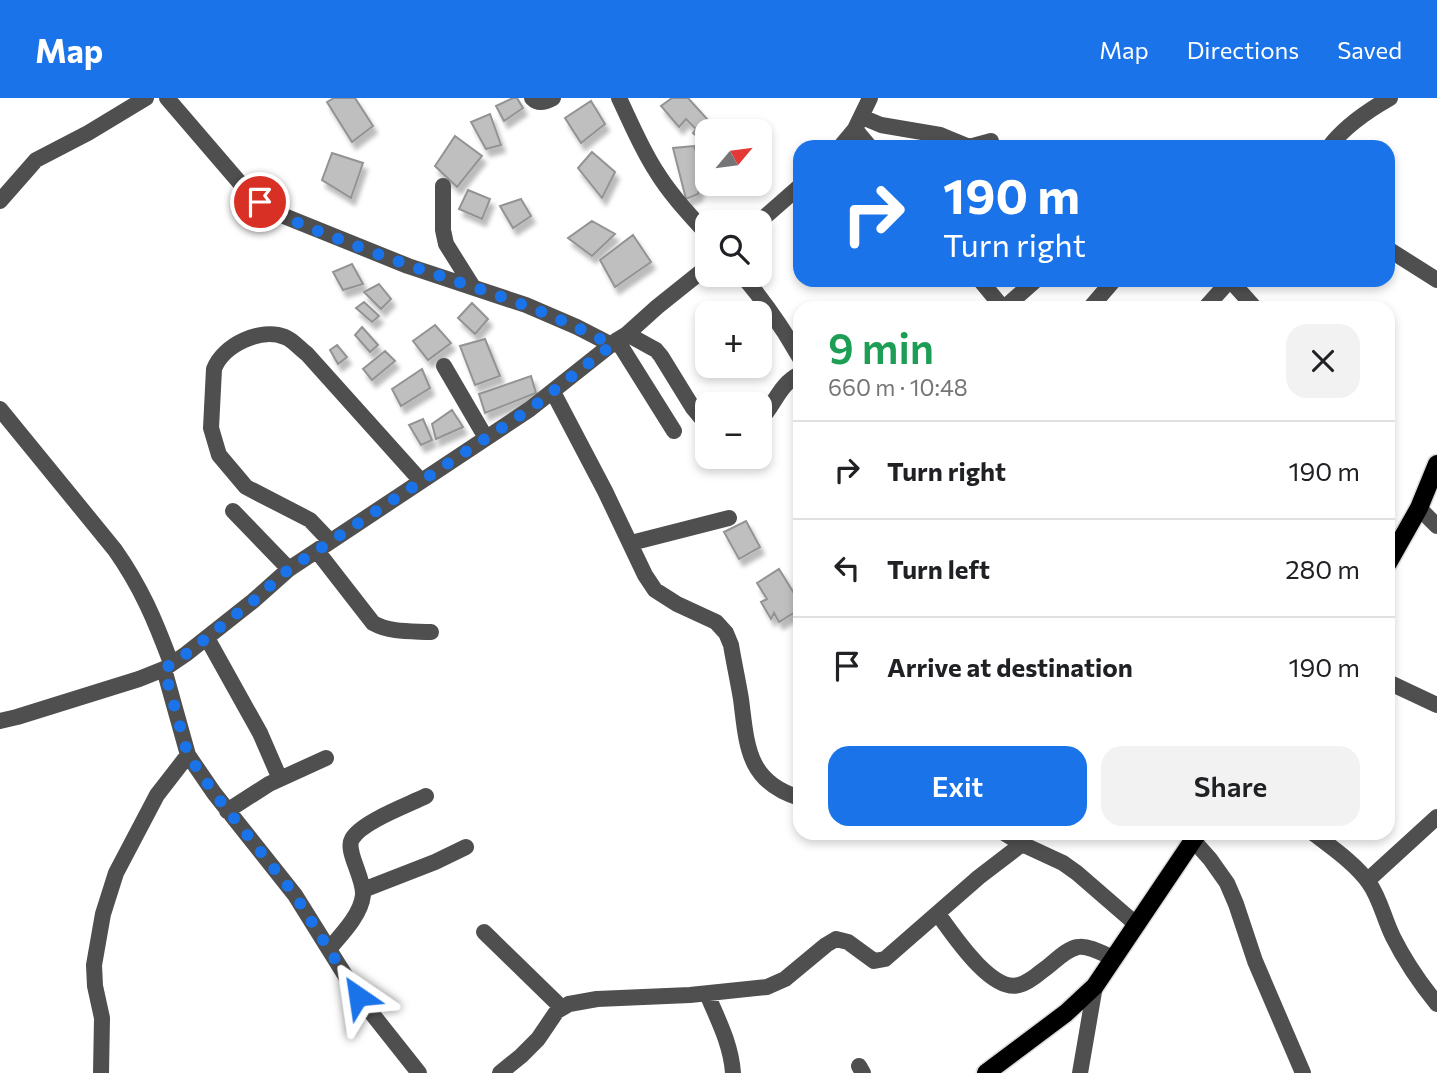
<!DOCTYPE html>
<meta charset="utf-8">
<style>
body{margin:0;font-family:Commissioner,sans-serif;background:#f2f2f2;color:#202124;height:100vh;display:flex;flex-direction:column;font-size:26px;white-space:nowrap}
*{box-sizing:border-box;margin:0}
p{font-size:23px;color:#757577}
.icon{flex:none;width:38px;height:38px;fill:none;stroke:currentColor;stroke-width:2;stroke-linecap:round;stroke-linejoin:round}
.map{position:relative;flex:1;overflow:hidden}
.drawer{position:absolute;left:793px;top:203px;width:602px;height:539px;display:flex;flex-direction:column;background:#fff;border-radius:21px;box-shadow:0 4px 10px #0003}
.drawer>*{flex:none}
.top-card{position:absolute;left:793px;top:42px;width:602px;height:147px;border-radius:21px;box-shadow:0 4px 10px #0003;background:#1a73e8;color:#fff;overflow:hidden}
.needle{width:46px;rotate:61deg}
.buttons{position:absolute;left:695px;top:21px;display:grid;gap:14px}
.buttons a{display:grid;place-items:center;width:77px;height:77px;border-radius:14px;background:#fff;box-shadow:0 4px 10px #0003;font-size:35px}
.pin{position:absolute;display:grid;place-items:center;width:60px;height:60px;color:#fff;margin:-30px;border:4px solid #fff;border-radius:50%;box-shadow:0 2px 7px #0007}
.me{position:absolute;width:77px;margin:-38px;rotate:328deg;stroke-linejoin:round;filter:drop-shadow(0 0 5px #0008)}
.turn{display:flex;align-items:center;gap:24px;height:147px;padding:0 35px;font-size:32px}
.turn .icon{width:91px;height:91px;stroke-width:2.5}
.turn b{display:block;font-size:49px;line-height:60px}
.round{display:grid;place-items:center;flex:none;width:74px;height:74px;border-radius:21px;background:#f2f2f2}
.summary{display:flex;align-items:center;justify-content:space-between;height:119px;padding:0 35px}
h1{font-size:42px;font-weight:600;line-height:52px;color:#1e9e55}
.button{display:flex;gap:14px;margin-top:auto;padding:14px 35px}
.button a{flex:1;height:80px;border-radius:21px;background:#1a73e8;color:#fff;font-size:28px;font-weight:600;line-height:80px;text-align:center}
.button a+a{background:#f2f2f2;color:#202124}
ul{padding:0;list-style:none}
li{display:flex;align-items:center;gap:21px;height:98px;padding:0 35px;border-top:2px solid #e0e0e0}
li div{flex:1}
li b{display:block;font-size:26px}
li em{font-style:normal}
header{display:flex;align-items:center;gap:42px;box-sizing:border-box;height:98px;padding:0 35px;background:#1a73e8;color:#fff}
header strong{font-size:33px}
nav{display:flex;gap:38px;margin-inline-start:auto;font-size:24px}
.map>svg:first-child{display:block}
.building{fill:#bfbfbf;stroke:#939393;stroke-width:2;filter:url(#shadow)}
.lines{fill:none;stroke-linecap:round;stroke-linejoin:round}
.major-casing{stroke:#dbdbdb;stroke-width:21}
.minor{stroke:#4f4f4f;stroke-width:16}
.major{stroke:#000;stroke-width:18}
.route{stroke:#1a73e8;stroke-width:12;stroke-dasharray:0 21.6}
</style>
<header>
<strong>Map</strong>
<nav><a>Map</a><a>Directions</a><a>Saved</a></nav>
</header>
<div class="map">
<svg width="1437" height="975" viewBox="0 0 1437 975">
<defs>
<filter id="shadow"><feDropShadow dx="4" dy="7" stdDeviation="2" flood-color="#0004"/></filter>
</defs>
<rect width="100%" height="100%" fill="#fff"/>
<path class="building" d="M334 0H355L373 28 352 44 327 4Z
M513 0H517L523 10 504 23 496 8Z
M672 0H688L718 33H707V42L704 44 693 35 696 31 686 21 679 29 661 8Z
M591 3 605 26 581 45 565 20Z
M490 16 501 47 486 51 471 24Z
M455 38 482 58 457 89 435 68Z
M694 48 704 72 698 96 686 101 673 50Z
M592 54 615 74 602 100 578 70Z
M332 55 363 65 351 100 322 82Z
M468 92 490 101 482 121 459 111Z
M521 101 531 118 513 130 500 108Z
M592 123 615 136 592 158 568 140Z
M633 137 651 164 615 189 600 162Z
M352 166 363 186 343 192 333 174Z
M379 186 391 201 381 211 364 194Z
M364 204 379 218 372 224 356 210Z
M472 205 488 221 475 236 458 220Z
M435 227 451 245 428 262 413 243Z
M362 229 378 247 370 254 355 237Z
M485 241 500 278 475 287 460 248Z
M337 247 347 259 338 266 330 252Z
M385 253 395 263 372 282 363 271Z
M422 271 430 290 401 308 392 291Z
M531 278 536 295 485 315 479 296Z
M452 312 463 329 436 341 432 326Z
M423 321 432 342 421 347 409 327Z
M746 423 760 449 739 461 724 434Z
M779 471 800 505V511L779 524 774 515 771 521 761 504 767 501 757 485Z"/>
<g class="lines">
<defs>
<path id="major" d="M1388 465 1419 410 1437 366
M986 975 1066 915 1095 888 1198 735"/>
</defs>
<use href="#major" class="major-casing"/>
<path class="minor" d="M167 0 246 92 260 105 274 114 408 168 526 207 577 229 612 247
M532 0C538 6 546 4 553 0
M619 0C631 25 641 50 656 73 670 96 689 116 707 136
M862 19 881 27 940 37 969 49 991 43
M855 31 870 49
M840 49 855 31 870 0
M1329 49C1345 28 1367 13 1390 0
M443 88V132L446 146 473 189
M0 103 36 62 88 35 146 0
M759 124 800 88
M1388 151 1437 182
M742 177C764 203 783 230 800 260
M980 182 1003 210
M1230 182 1255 210
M1004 210 1036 182
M1090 210 1114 182
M1205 210 1230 182
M627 236 656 252 661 258 693 310 707 327
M617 242 674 333
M444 268 486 340
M553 294 605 393 645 477 655 492 677 506 716 524 726 535 731 547C734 565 738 583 741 601 747 648 747 684 800 700
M0 311 115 452C141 489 155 522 171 565
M760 322C775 307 778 287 800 276
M1419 410 1437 428
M233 413 289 471
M330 443 310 422 246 389 219 357 211 330 214 271C223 247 261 229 285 239 293 242 300 251 307 256L421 383
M631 445 729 420
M317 453 373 525C391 535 411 533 431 534
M207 540 260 635 280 681
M164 571 188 657 214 695 295 797 358 898 419 975
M1388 584 1437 607
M0 623 17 619 139 581 164 571 186 556 253 503 289 471 530 311 617 242 627 236 657 209 707 169
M227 713 269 686 326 660
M1004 735 1022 746 1063 765 1077 775 1137 827
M1313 735C1331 749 1356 766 1369 785 1380 800 1384 821 1393 839 1405 863 1420 885 1437 906
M1193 742 1210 761 1227 785 1236 806 1255 863 1303 975
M1368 782 1437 719
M363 792 435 764 466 749
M938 816C952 835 991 895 1019 887 1027 885 1036 878 1042 873 1053 866 1065 851 1078 849 1088 847 1104 856 1113 860
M484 834 562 910
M329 851C341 837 361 817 363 797 364 779 345 753 352 741 361 724 408 707 426 698
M707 896C718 922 731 946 733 975
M859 968 863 975
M101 975 102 920 95 888 94 867 103 816 116 775 157 697 188 657
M500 975 521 958 538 941 557 913 569 906 597 901 690 897 767 889 785 881 826 847 836 841 848 844 874 863 885 861 979 779 1022 746
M1080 975 1095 888"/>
<use href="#major" class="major"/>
</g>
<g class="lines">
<path class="route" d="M260 104C289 124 324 135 357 148 412 170 469 186 524 207 554 218 583 232 612 247L530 311 289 471 253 503 186 556 164 571 188 657 214 695 295 797 358 898"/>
</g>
</svg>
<div class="buttons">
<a><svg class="needle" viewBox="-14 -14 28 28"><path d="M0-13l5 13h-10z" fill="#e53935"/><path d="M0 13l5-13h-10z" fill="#757577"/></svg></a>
<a><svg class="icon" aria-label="search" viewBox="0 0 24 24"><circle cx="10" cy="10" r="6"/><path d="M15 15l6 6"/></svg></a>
<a>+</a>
<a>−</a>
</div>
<div class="pin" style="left:260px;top:104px;background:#d93025"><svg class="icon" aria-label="arrive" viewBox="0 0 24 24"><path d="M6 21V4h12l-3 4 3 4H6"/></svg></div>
<svg class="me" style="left:358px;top:898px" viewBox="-20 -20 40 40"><path d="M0-17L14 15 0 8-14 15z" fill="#1a73e8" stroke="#fff" stroke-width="4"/></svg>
<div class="top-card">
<div class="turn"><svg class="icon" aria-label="right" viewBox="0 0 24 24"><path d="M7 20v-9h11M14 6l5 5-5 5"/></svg><div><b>190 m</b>Turn right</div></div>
</div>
<section class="drawer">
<div class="summary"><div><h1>9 min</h1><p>660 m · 10:48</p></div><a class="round"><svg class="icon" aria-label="close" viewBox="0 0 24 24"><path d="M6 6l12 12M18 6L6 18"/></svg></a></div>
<ul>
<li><svg class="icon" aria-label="right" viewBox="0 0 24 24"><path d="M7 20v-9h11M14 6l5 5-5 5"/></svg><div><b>Turn right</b></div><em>190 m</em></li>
<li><svg class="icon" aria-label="left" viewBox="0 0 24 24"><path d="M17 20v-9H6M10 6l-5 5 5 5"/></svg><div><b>Turn left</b></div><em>280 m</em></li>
<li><svg class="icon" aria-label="arrive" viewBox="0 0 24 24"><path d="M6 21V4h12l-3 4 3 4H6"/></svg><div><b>Arrive at destination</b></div><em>190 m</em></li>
</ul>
<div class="button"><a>Exit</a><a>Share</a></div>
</section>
</div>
